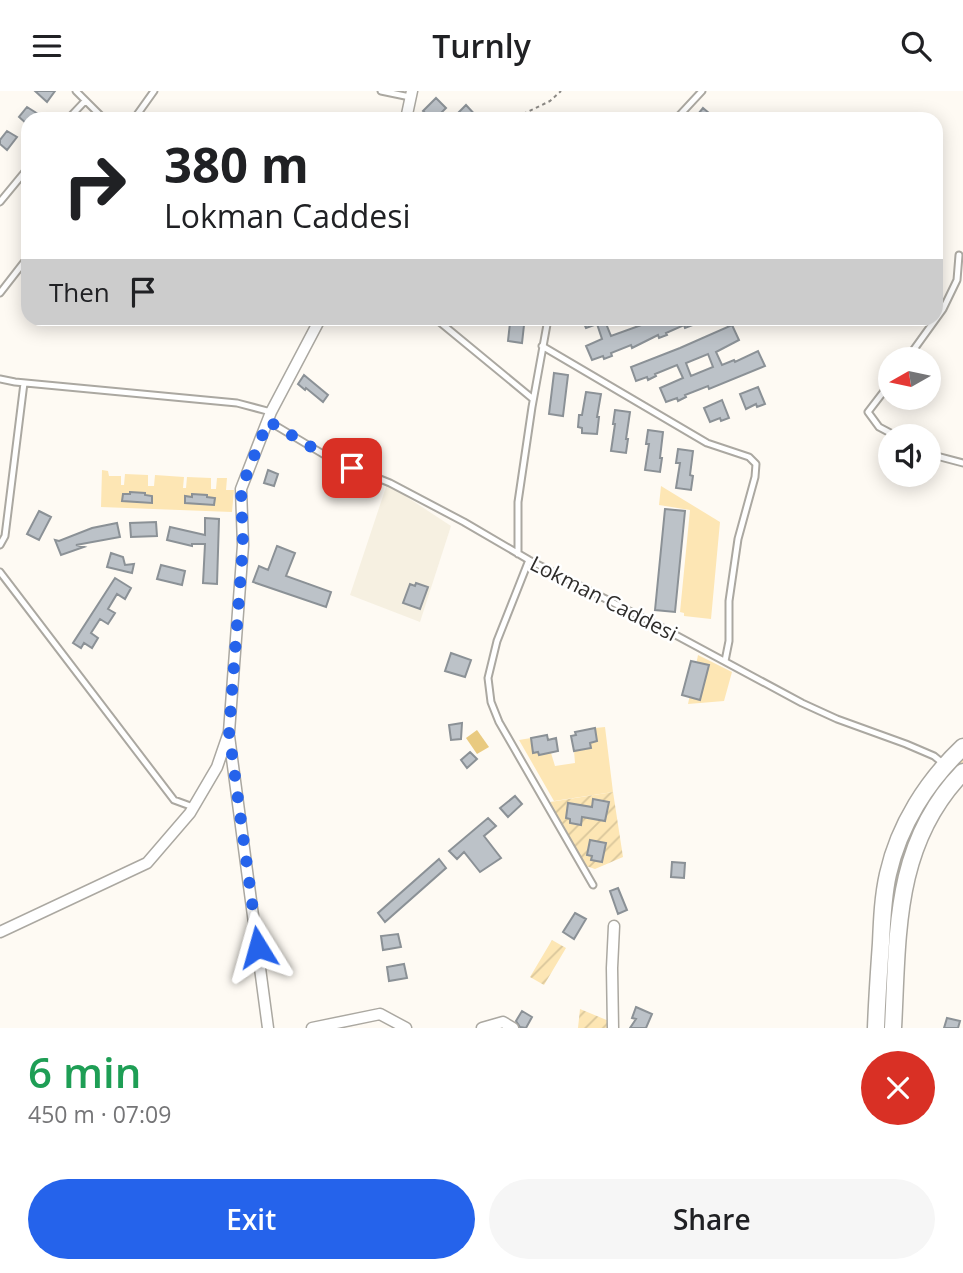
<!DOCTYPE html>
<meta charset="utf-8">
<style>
body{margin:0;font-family:"Open Sans",sans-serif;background:#f6f6f6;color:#202124;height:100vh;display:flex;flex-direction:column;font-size:26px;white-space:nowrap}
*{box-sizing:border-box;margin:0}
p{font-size:23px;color:#757577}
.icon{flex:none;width:38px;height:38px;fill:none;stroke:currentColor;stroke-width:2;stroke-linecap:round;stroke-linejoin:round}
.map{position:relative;height:937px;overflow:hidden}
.details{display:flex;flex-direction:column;background:#fff;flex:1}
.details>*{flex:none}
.banner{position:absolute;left:21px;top:21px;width:922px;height:214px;border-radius:21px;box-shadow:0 4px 18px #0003;background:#fff;color:#202124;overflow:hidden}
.needle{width:46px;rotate:261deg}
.tools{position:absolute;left:878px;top:256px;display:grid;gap:14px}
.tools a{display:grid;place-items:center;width:63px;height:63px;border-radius:50%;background:#fff;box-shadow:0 4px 18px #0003;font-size:35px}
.pin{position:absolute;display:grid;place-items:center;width:60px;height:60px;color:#fff;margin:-30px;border-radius:14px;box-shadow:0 4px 10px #0006}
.me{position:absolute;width:77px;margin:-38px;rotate:352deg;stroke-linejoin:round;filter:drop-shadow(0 0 5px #0008)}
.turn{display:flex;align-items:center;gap:24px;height:147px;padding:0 28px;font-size:32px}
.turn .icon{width:91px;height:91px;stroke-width:2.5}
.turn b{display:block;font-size:49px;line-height:60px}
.then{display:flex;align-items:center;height:66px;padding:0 28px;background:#0003;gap:14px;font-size:26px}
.round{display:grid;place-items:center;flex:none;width:74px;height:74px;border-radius:37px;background:#f6f6f6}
.headline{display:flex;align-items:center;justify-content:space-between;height:119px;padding:0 28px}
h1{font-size:42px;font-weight:600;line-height:52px;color:#1e9e55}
.primary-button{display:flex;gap:14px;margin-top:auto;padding:14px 28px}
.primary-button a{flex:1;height:80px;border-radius:42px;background:#2563eb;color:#fff;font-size:28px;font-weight:600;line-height:80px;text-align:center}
.primary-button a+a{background:#f6f6f6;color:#202124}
header{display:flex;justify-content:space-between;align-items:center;height:91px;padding:0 28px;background:#fff;font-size:32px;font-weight:600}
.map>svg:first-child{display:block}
.built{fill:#f6f0e1}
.grass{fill:#fde6b4}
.garden{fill:url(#garden-furrows)}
.water{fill:#e9ca80}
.building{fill:#bcc2c8;stroke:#8b9196;stroke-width:2;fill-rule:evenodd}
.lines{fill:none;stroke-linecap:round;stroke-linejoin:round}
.lane-casing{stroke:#aba8a1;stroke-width:9}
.street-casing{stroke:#aba8a1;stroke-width:13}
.primary-casing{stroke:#aba8a1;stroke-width:19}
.path{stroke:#8c8985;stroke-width:2;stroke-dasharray:3.5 3.5;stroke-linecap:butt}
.lane{stroke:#fff;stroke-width:5}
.street{stroke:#fff;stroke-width:10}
.primary{stroke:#fff;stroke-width:16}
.route{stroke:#2563eb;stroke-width:12;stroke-dasharray:0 21.6}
.labels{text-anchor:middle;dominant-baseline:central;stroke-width:5;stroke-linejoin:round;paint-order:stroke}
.street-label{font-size:21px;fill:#2f2d2b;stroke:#fff}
</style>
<header><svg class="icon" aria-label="menu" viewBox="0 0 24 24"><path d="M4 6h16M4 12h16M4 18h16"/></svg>Turnly<svg class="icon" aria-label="search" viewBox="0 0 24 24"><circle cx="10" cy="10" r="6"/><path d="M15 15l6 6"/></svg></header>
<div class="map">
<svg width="963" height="937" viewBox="0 0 963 937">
<defs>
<pattern id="garden-furrows" width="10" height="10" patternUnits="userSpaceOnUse" patternTransform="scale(1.75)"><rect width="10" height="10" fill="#fde6b4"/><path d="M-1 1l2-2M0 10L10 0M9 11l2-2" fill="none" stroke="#d9c69b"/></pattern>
</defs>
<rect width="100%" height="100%" fill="#fefaf3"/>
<path class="built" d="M387 393 451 435 420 531 350 504Z"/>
<path class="grass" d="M102 379 108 380 109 385H121V394H124L125 383 148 384V395H154L155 384 184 386 183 397H186L187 386 211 387V398H216L217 387H227L226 399H234L232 421 101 416Z
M661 395 720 431 711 528 684 525V522L680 521 690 419 659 414Z
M698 564 732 581 724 610 688 613Z
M605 636 613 701 554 710 519 649 531 647 533 661H538L539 664 551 662 555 675 575 672 574 660 590 657V652L597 650 595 637Z
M963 664V671C885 747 891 837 886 937H881C885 864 881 783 920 718 932 699 949 681 963 664Z"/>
<path class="garden" d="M613 701 623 766 595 778 586 775 550 711Z
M552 849 566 857 544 894 530 886Z
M580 918 609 930 608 937H578Z"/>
<path class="water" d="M477 639 489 656 477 663 466 647Z"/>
<path class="building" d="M35 0H55L47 11Z
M436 7 446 17 435 28H432L423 20Z
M466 14 479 28H452Z
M27 16 38 23 34 28H28V34L19 26Z
M703 17 716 28H694Z
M7 40 17 46 7 59 0 53V49Z
M582 228H610L605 230 611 245 658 228H700L692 231 693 234 685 237 684 234 666 242 667 244 659 247 658 244 632 257 631 254 611 262 612 265 604 268 603 265 592 269 586 255 602 248 597 233 586 237Z
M510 232 524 234 522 252 508 250Z
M732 234 739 249 716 261 722 274 734 269 735 271 758 260 765 275 709 298 708 295 685 304 686 306 678 310 677 307 666 311 660 297 683 287 677 274 655 283 656 285 648 289 647 286 636 290 631 276 680 257ZM708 263 713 276 691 285 686 272Z
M554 282 568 284 563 325 549 323Z
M304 284 328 304 323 311 306 297 305 299 298 293Z
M758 296 765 313 757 316 756 313 746 318 740 303Z
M586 301 601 303 597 326H599L597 343 582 342V337L578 336 579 324H582Z
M722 309 729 327 721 330 720 327 710 331 704 317Z
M615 319 630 321 626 348H628L626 362 611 360 615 333H613Z
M648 339 663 341 660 367H662L660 381 645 379 649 353H646Z
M349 351 365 358 360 370 343 363Z
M678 358 693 360 690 384 693 385 691 399 676 397 680 372H676Z
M268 379 278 383 274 395 264 392Z
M130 401 145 402V404L152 405V412L122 410 123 403H130Z
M192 403 207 404V406L215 407 214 414 185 412V405L192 406Z
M665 418 685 420 675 521 655 519Z
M39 420 51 426 39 449 27 443Z
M205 427 219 428 217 493 203 492 205 453H192V455L167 449 170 436 205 444Z
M156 431 157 445 131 446 130 432Z
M117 432 120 446 76 454 84 456 61 464 55 449 59 450 92 437Z
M277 455 295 462 286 485 331 501 326 516 253 491 259 475 268 479Z
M111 462 123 466 125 474 134 473 132 482 107 476Z
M161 474 185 480 182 494 157 488Z
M115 487 131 497 125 508 117 503 108 518 115 522 108 533 100 528 91 542 98 547 92 557 84 552 81 557 73 552Z
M416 492 428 496 420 518 403 512 410 493 415 495Z
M451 562 471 569 465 586 445 580Z
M691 570 709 574 700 609 682 604Z
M462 632 461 648 451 649 449 634Z
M595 637 597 650 590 652 591 657 574 660 571 645 576 644 575 641Z
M547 644 548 649 556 647 558 660 539 664 538 661 533 662 531 647Z
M470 661 477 668 467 677 461 669Z
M515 705 522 713 508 726 500 717Z
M593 708 609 711 605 730 582 726 581 734 570 732V728L566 727 568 712 592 716Z
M488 727 496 735 484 745 501 767 480 781 464 761 457 768 449 760Z
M590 749 606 752 602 771 591 769 592 765 587 764Z
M439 768 446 777 385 831 378 822Z
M672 771 685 772 684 787 671 786Z
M618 797 627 819 618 823 610 800Z
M575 822 586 828 574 848 563 841Z
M398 843 401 856 383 859 381 845Z
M404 873 407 887 389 890 387 876Z
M636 916 652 923 646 937H630L636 928 632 927Z
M522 920 532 926 526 937 520 936 516 930Z
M947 927 960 930 958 937H944Z"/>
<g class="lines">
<defs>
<path id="lane" d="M76 0 104 28
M381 0 410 6
M68 28 85 10
M134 28 154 0
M676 28 702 0
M0 111 28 77
M0 202 28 166
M436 228 533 308
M542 255 707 352 749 366 756 373 755 386 738 448 729 510V550L725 570
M907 268 943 218 957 189 959 164
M0 288 15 291 237 312 271 321
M891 291 868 321 879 336 896 345
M268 330 333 369 390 392 464 431 529 469 657 534 802 612 837 628 906 653 934 665 945 674
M929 363 963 372
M0 454 5 445 24 292
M518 463V411L532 316 548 228
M529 469 497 550 488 587 491 611 499 631 593 794
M0 481 174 709 193 716"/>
<path id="street" d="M406 28 412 0
M229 645 268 937
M0 841 147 772 190 722 217 676 229 641 243 454 241 398 271 321 320 228
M312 937 380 923 406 937
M482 937 503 931 513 937
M613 937 612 877 614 835"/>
<path id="primary" d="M876 937C877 909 879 880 881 852 882 828 883 805 888 783 899 734 927 690 963 656
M893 937C898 844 893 753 963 681"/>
</defs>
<use href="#lane" class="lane-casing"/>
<use href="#street" class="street-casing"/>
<use href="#primary" class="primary-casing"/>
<path class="path" d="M517 26 550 10 561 0"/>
<use href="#lane" class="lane"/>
<use href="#street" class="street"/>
<use href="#primary" class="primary"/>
</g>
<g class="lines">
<path class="route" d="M258 856 229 641 243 454 241 398 268 330 333 369 352 377"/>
</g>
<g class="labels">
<g class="street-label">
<text transform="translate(604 507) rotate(27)">Lokman Caddesi</text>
</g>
</g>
</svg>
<div class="tools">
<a><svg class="needle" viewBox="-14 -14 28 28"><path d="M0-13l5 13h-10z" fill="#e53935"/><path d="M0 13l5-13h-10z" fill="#757577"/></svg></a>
<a><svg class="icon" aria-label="sound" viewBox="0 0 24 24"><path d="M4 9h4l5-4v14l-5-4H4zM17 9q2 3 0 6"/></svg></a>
</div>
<div class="pin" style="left:352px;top:377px;background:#d93025"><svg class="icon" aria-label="arrive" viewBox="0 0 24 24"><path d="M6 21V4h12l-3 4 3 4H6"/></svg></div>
<svg class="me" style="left:258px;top:856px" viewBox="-20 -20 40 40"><path d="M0-17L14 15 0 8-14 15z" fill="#2563eb" stroke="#fff" stroke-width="4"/></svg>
<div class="banner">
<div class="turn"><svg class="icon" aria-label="right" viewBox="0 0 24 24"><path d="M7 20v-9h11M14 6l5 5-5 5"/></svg><div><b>380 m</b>Lokman Caddesi</div></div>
<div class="then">Then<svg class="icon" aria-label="arrive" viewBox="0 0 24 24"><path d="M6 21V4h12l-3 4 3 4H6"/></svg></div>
</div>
</div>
<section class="details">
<div class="headline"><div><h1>6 min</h1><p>450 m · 07:09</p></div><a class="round" style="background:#d93025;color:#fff"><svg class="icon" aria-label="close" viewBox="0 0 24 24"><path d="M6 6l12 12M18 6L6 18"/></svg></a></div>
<div class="primary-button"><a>Exit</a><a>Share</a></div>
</section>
